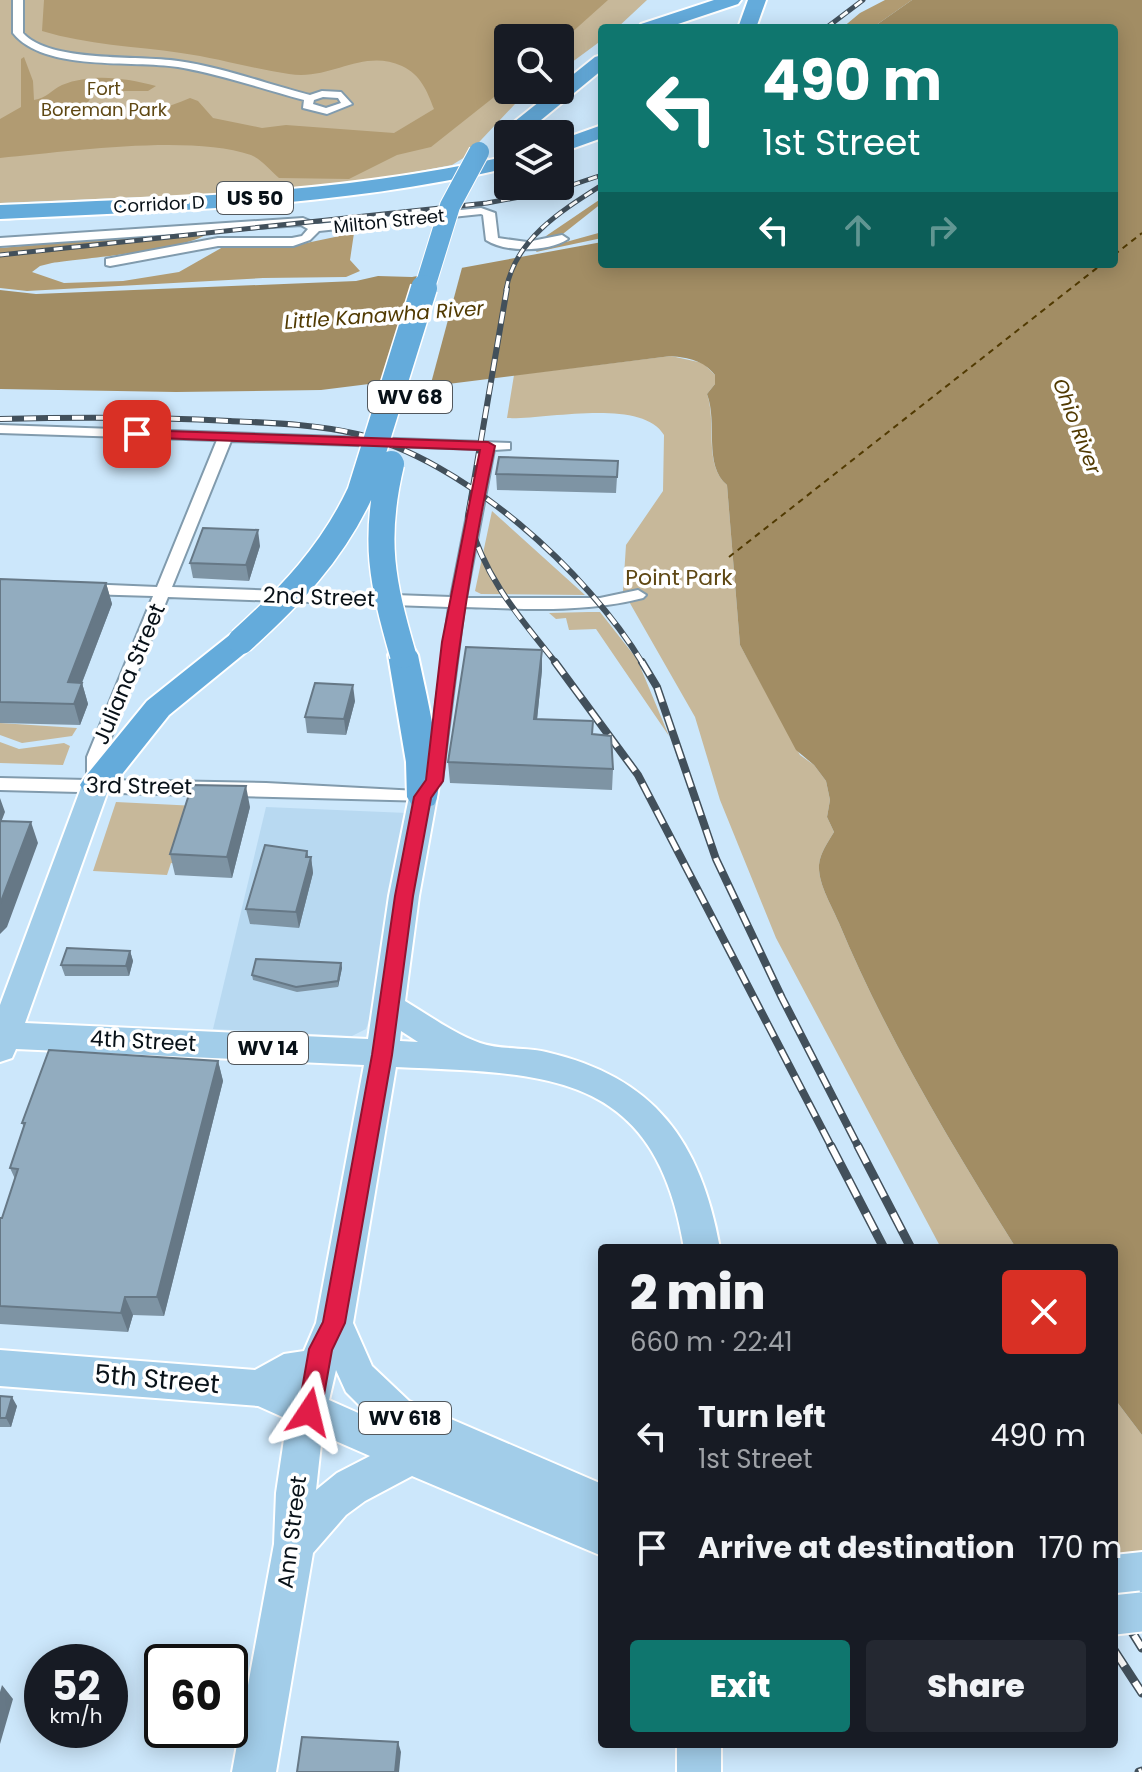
<!DOCTYPE html>
<meta charset="utf-8">
<style>
body{margin:0;font-family:Poppins,sans-serif;background:#242831;color:#f1f3f6;height:100vh;display:flex;flex-direction:column;font-size:30px;white-space:nowrap}
*{box-sizing:border-box;margin:0}
p{font-size:26px;color:#9ea1a6}
.icon{flex:none;width:44px;height:44px;fill:none;stroke:currentColor;stroke-width:2;stroke-linecap:round;stroke-linejoin:round}
.map{position:relative;flex:1;overflow:hidden}
.details{position:absolute;left:598px;top:1244px;width:520px;height:504px;display:flex;flex-direction:column;background:#171b24;border-radius:8px;box-shadow:0 4px 20px #0003}
.details>*{flex:none}
.hud{position:absolute;left:598px;top:24px;width:520px;height:244px;border-radius:8px;box-shadow:0 4px 20px #0003;background:#0f766e;color:#fff;overflow:hidden}
.controls{position:absolute;left:494px;top:24px;display:grid;gap:16px}
.controls a{display:grid;place-items:center;width:80px;height:80px;border-radius:8px;background:#171b24;box-shadow:0 4px 20px #0003;font-size:40px}
.speed{position:absolute;left:24px;top:1644px;display:flex;gap:16px;font-size:40px;font-weight:700;text-align:center}
.speed>*{display:grid;place-content:center;width:104px;height:104px;border-radius:50%;background:#171b24;box-shadow:0 4px 20px #0003;line-height:1}
.speed small{font-size:20px;font-weight:400}
.speed .limit{border:4px solid #111;border-radius:12px;background:#fff;color:#111}
.pin{position:absolute;display:grid;place-items:center;width:68px;height:68px;color:#fff;margin:-34px;border-radius:16px;box-shadow:0 4px 12px #0006}
.me{position:absolute;width:88px;margin:-44px;rotate:10deg;stroke-linejoin:round;filter:drop-shadow(0 0 6px #0008)}
.turn{display:flex;align-items:center;gap:28px;height:168px;padding:0 32px;font-size:36px}
.turn .icon{width:104px;height:104px;stroke-width:2.5}
.turn b{display:block;font-size:56px;line-height:68px}
.lanes{display:flex;align-items:center;height:76px;padding:0 32px;background:#0003;justify-content:center;gap:40px;direction:ltr}
.lanes .off{opacity:.35}
.round{display:grid;place-items:center;flex:none;width:84px;height:84px;border-radius:8px;background:#242831}
.overview{display:flex;align-items:center;justify-content:space-between;height:136px;padding:0 32px}
h1{font-size:48px;font-weight:800;line-height:60px}
.action{display:flex;gap:16px;margin-top:auto;padding:16px 32px}
.action a{flex:1;height:92px;border-radius:8px;background:#0f766e;color:#fff;font-size:32px;font-weight:800;line-height:92px;text-align:center}
.action a+a{background:#242831;color:#f1f3f6}
ul{padding:0;list-style:none}
li{display:flex;align-items:center;gap:24px;height:112px;padding:0 32px}
li div{flex:1}
li b{display:block;font-size:30px}
li em{font-style:normal}
.map>svg:first-child{display:block}
.built{fill:#b8d9f1}
.green{fill:#c7b89a}
.forest{fill:#b19b72}
.water{fill:#a28d64}
.pier{fill:#cce7fb}
.lines{fill:none;stroke-linecap:round;stroke-linejoin:round}
.ferry{stroke:#513a02;stroke-width:2;stroke-dasharray:6 5;stroke-linecap:butt}
.street-casing{stroke:#819bad;stroke-width:4}
.primary-casing{stroke:#fff;stroke-width:4}
.highway-casing{stroke:#fff;stroke-width:4}
.street{fill:#fff;fill-rule:evenodd}
.primary{fill:#a2cde9;fill-rule:evenodd}
.highway{fill:#64abdb;fill-rule:evenodd}
.rail-far3-casing{stroke:#42505b;stroke-width:5}
.rail-far2-casing{stroke:#42505b;stroke-width:6}
.rail-far1-casing{stroke:#42505b;stroke-width:8}
.rail-casing{stroke:#42505b;stroke-width:9}
.rail-far3{stroke:#fff;stroke-width:3;stroke-dasharray:9;stroke-linecap:butt}
.rail-far2{stroke:#fff;stroke-width:4;stroke-dasharray:12;stroke-linecap:butt}
.rail-far1{stroke:#fff;stroke-width:5;stroke-dasharray:15;stroke-linecap:butt}
.rail{stroke:#fff;stroke-width:6;stroke-dasharray:19;stroke-linecap:butt}
.primary-bridge-casing{stroke:#fff;stroke-width:43;stroke-linecap:butt}
.highway-bridge-far1-casing{stroke:#fff;stroke-width:22;stroke-linecap:butt}
.highway-bridge-casing{stroke:#fff;stroke-width:29;stroke-linecap:butt}
.primary-bridge{stroke:#a2cde9;stroke-width:39}
.highway-bridge-far1{stroke:#64abdb;stroke-width:20}
.highway-bridge{stroke:#64abdb;stroke-width:26}
.wall{fill:#7e94a4}
.shaded-wall{fill:#667886}
.building{fill:#92acbf;stroke:#667886;stroke-width:2}
.route{fill:#e11d48;stroke:#92132f;stroke-width:2}
.labels{text-anchor:middle;dominant-baseline:central;stroke-width:7;stroke-linejoin:round;paint-order:stroke}
.far-park-label{font-size:18px;fill:#5f4814;stroke:#fff}
.far-street-label{font-size:18px;fill:#081118;stroke:#fff}
.shield{fill:#fff;stroke:#52585d;stroke-width:2}
.shield-label{font-size:20px;font-weight:bold;fill:#081118}
.far-water-label{font-size:20px;font-style:italic;fill:#513a02;stroke:#fff}
.park-label{font-size:22px;fill:#5f4814;stroke:#fff}
.street-label{font-size:22px;fill:#081118;stroke:#fff}
.near-street-label{font-size:26px;fill:#081118;stroke:#fff}
</style>
<div class="map">
<svg width="1142" height="1772" viewBox="0 0 1142 1772">
<rect width="100%" height="100%" fill="#cce7fb"/>
<path class="built" d="M266 807 407 813 370 1017 366 1029 352 1036 213 1029Z"/>
<path class="green" d="M0 0H647L617 28H602V40L560 71V38H508V90H534L515 104 465 157 452 165 367 181 214 194 0 203Z
M671 356 703 363 715 375V384L707 394C717 422 703 465 727 485L740 645 800 755 814 765 826 781 830 800 827 817 834 832C828 842 820 853 819 865 818 884 832 906 839 923 886 1036 951 1144 1016 1248H941L776 938 720 800 695 717 623 591 626 545 663 491 664 435C642 397 544 420 507 418L514 375Z
M492 511 585 595 481 594 475 591Z
M588 612H600L637 659 669 736 596 629 569 630 566 618 556 619 549 613Z
M0 723 77 728 72 736 22 743 0 735Z
M0 742 19 749 64 743 70 746 63 765 0 763Z
M116 802 197 806 179 864 171 863 167 875 93 871Z
M1114 1398 1142 1435V1596L1114 1550Z"/>
<path class="forest" d="M44 0H608L560 43V38H508V86L431 147 397 155 349 179 279 178C271 171 261 159 251 155 188 134 67 152 0 158V119L21 107V59L24 57 33 81 34 100C47 98 51 90 62 85 93 73 124 78 156 86L148 91H95L83 110C122 119 153 114 190 98L198 101 213 118 262 128 286 125 394 133 434 109C427 91 421 75 402 66 362 48 331 81 289 74 253 69 218 58 181 53 134 46 88 45 42 31Z
M885 0H912L872 28H842L860 13Z
M602 198V203L559 237 566 242 602 232V238L536 252 546 236Z
M213 229C198 250 83 258 52 263L40 266 32 272 64 283 123 281 179 272 223 247 292 246 354 233 350 260 360 271 346 277 263 278 27 291 0 288V248Z"/>
<path class="water" d="M912 0H1142V1435L1114 1398V1248H1016C951 1144 886 1036 839 923 832 906 818 884 819 865 820 853 828 842 834 832L827 817 830 800 826 781 814 765 796 750 740 645 727 485C703 465 718 422 707 394L715 384V375C703 360 689 358 671 356L448 384 377 383 321 390 176 392 0 389V290L36 294 356 281 378 276 412 277 602 242V264H1114V28H872Z"/>
<path class="pier" d="M463 264 430 387H383L419 272Z"/>
<g class="lines">
<path class="ferry" d="M1114 255 1142 233
M729 557 1102 264"/>
<defs>
<path id="street" d="M13 0H23V33C50 63 138 55 178 61 222 67 267 84 310 95L322 91 341 92 352 104 327 114 303 108 304 100C263 89 220 74 178 67 132 60 44 72 13 33ZM323 97 338 98 341 103 326 108 313 104 314 100Z
M481 208 495 213 498 238 527 242 562 235 568 239C548 252 506 253 486 240L483 215 481 214 319 231 310 240 293 246H218L110 266 106 265V259L218 238H292L302 236 308 229 301 225 0 246V238L303 218 317 224Z
M0 425 510 443V449L494 450 466 598H600L638 590 646 595 643 598C585 613 525 609 464 607L442 781 429 801 0 790V778L87 780V757L153 596 85 594 77 589 85 584 157 587 217 440 0 433ZM231 441 480 449 451 597 172 587ZM168 597 449 607 426 780 418 791 266 783 104 780 103 757Z"/>
<path id="primary" d="M96 775 106 778 110 785 25 1023 368 1039 389 896 409 797 413 790 423 787 433 790 437 797 419 896 405 1001C430 1016 453 1033 480 1043 499 1050 526 1047 546 1052 655 1077 701 1142 720 1248H684C655 1069 546 1074 396 1067L353 1323 372 1366 409 1401 602 1484V1556L412 1476 365 1501 346 1515 313 1553 276 1772H232L274 1544 276 1493 287 1419 258 1406 0 1386V1350L255 1370 284 1354 304 1351 316 1323 364 1065 16 1049 12 1058 0 1062V1005L82 785 86 778ZM401 1031 418 1042 400 1041ZM336 1370 346 1392 374 1420 329 1400ZM322 1435 370 1456 337 1473 316 1490Z
M1142 1552V1592L1114 1597V1555Z
M677 1744H721V1772H677Z"/>
<path id="highway" d="M714 0H741L738 4 666 28H639L641 24Z
M748 0H766L756 28H738Z
M602 55V70L524 134H508V139L504 138 501 134 504 130 554 90H560V85L595 57Z
M602 125V138L560 153V140Z
M508 156V168C340 207 171 211 0 219V205C171 198 340 194 508 156Z
M241 631 251 634 256 641 251 648 169 715 107 793 96 796 85 793 80 785 85 777 147 701 231 634Z
M403 645 414 648 418 655C424 686 449 781 434 805L423 808 412 805 407 797 406 762 388 655 392 648Z"/>
</defs>
<use href="#street" class="street-casing"/>
<use href="#primary" class="primary-casing"/>
<use href="#highway" class="highway-casing"/>
<use href="#street" class="street"/>
<use href="#primary" class="primary"/>
<use href="#highway" class="highway"/>
<defs>
<path id="rail-far3" d="M826 28 863 0
M0 255 487 203 557 190 602 175
M506 290C515 239 561 211 602 185"/>
<path id="rail-far2" d="M507 288 468 516C483 576 519 617 557 664
M0 419C77 417 153 417 230 421 271 423 316 424 357 434 464 460 587 571 643 664"/>
<path id="rail-far1" d="M555 662 638 775 832 1148
M642 662 657 687 716 859 782 998 859 1148"/>
<path id="rail" d="M831 1146 884 1248
M858 1146 911 1248
M1114 1603 1142 1648
M1114 1650 1142 1693
M1139 1772 1142 1771"/>
</defs>
<use href="#rail-far3" class="rail-far3-casing"/>
<use href="#rail-far2" class="rail-far2-casing"/>
<use href="#rail-far1" class="rail-far1-casing"/>
<use href="#rail" class="rail-casing"/>
<use href="#rail-far3" class="rail-far3"/>
<use href="#rail-far2" class="rail-far2"/>
<use href="#rail-far1" class="rail-far1"/>
<use href="#rail" class="rail"/>
<defs>
<path id="primary-bridge" d="M1114 1615 1142 1612"/>
<path id="highway-bridge-far1" d="M424 290 450 206 479 152"/>
<path id="highway-bridge" d="M391 464C373 540 382 582 403 655
M241 641C290 597 332 553 360 493L424 288"/>
</defs>
<use href="#primary-bridge" class="primary-bridge-casing"/>
<use href="#highway-bridge-far1" class="highway-bridge-far1-casing"/>
<use href="#highway-bridge" class="highway-bridge-casing"/>
<use href="#primary-bridge" class="primary-bridge"/>
<use href="#highway-bridge-far1" class="highway-bridge-far1"/>
<use href="#highway-bridge" class="highway-bridge"/>
</g>
<path class="wall" d="M618 461 616 493 497 490 496 474Z
M260 546 249 581 193 578 190 563Z
M0 579 106 583 112 604 82 683 88 704 80 725 0 723Z
M542 670 537 719 593 734 613 769 612 790 450 783 448 762Z
M355 701 346 735 307 733 305 717Z
M250 807 232 878 175 875 170 854Z
M307 851 308 857H311L313 873 299 928 250 924 246 909Z
M130 951 133 961 129 976H65L61 965Z
M341 963 342 968 338 987 297 992 253 980 252 975Z
M218 1061 223 1081 164 1316 133 1315 128 1332 0 1324V1218H2L15 1179 10 1168 24 1128 22 1123Z
M0 1396 17 1406 11 1427H0Z"/>
<path class="shaded-wall" d="M258 530 260 546 249 581 246 565Z
M106 583 112 604 74 703 68 682Z
M542 650V670L535 740 534 719Z
M82 683 88 704 80 725 74 704Z
M353 685 355 701 346 735 344 719Z
M246 786 250 807 232 878 227 857Z
M0 798 5 812 0 825Z
M31 822 38 843 7 927 0 934V904Z
M307 851 309 862 311 857 313 873 299 928 296 912Z
M130 951 133 961 129 976 126 966Z
M341 963 342 968 338 987V981Z
M218 1061 223 1081 164 1316 157 1297Z
M125 1297 133 1315 128 1332 121 1313Z
M12 1397 17 1406 11 1427 6 1418Z
M2 1685 13 1699 0 1744V1692Z
M398 1742 401 1752 399 1772H395Z"/>
<path class="building" d="M499 457 618 461 617 477 496 474Z
M203 528 258 530 246 565 190 563Z
M0 579 106 583 68 682 82 683 74 704 0 702Z
M466 647 542 650 534 719 593 721 592 734 611 736 613 769 448 762Z
M315 683 353 685 344 719 305 717Z
M192 785 246 786 227 857 170 854Z
M0 821 31 822 0 904Z
M265 845 307 851 306 857H311L296 912 246 909Z
M67 948 130 951 126 966 61 965Z
M256 959 341 963 338 981 296 987 252 975Z
M49 1050 218 1061 157 1297H125L121 1313 0 1306V1218H2L18 1169 10 1168 25 1123H22Z
M0 1396 12 1397 6 1418H0Z
M302 1737 398 1742 395 1772H297Z"/>
<path class="route" d="M137 430 488 442 495 446C471 557 455 668 443 781L431 798 413 896 392 1055 345 1323 332 1350 321 1412 317 1420 309 1423 301 1420 298 1412 309 1349 323 1322 372 1055 395 896 414 797 426 780 442 642 480 450 132 437V431Z"/>
<g class="labels">
<g class="far-park-label">
<text x="104" y="88">Fort<tspan x="104" dy="21">Boreman Park</tspan></text>
</g>
<g class="far-street-label">
<text transform="translate(159 204) rotate(-3)">Corridor D</text>
<text transform="translate(389 221) rotate(-6)">Milton Street</text>
</g>
<g class="shield">
<rect x="217" y="182" width="76" height="32" rx="6"/>
<rect x="368" y="381" width="84" height="32" rx="6"/>
<rect x="228" y="1032" width="80" height="32" rx="6"/>
<rect x="359" y="1402" width="92" height="32" rx="6"/>
</g>
<g class="shield-label">
<text x="255" y="198">US 50</text>
<text x="410" y="397">WV 68</text>
<text x="268" y="1048">WV 14</text>
<text x="405" y="1418">WV 618</text>
</g>
<g class="far-water-label">
<text transform="translate(384 315) rotate(-4)">Little Kanawha River</text>
<text transform="translate(1077 426) rotate(69)">Ohio River</text>
</g>
<g class="park-label">
<text x="679" y="577">Point Park</text>
</g>
<g class="street-label">
<text transform="translate(319 597) rotate(2)">2nd Street</text>
<text transform="translate(129 674) rotate(-67)">Juliana Street</text>
<text transform="translate(139 786) rotate(1)">3rd Street</text>
<text transform="translate(143 1041) rotate(3)">4th Street</text>
<text transform="translate(292 1532) rotate(-83)">Ann Street</text>
</g>
<g class="near-street-label">
<text transform="translate(157 1379) rotate(5)">5th Street</text>
</g>
</g>
</svg>
<div class="controls">
<a><svg class="icon" aria-label="search" viewBox="0 0 24 24"><circle cx="10" cy="10" r="6"/><path d="M15 15l6 6"/></svg></a>
<a><svg class="icon" aria-label="layers" viewBox="0 0 24 24"><path d="M12 4l9 5-9 5-9-5zM3 14l9 5 9-5"/></svg></a>
</div>
<div class="speed"><div>52<small>km/h</small></div><div class="limit">60</div></div>
<div class="pin" style="left:137px;top:434px;background:#d93025"><svg class="icon" aria-label="arrive" viewBox="0 0 24 24"><path d="M6 21V4h12l-3 4 3 4H6"/></svg></div>
<svg class="me" style="left:309px;top:1412px" viewBox="-20 -20 40 40"><path d="M0-17L14 15 0 8-14 15z" fill="#e11d48" stroke="#fff" stroke-width="4"/></svg>
<div class="hud">
<div class="turn"><svg class="icon" aria-label="left" viewBox="0 0 24 24"><path d="M17 20v-9H6M10 6l-5 5 5 5"/></svg><div><b>490 m</b>1st Street</div></div>
<div class="lanes"><svg class="icon" aria-label="left" viewBox="0 0 24 24"><path d="M17 20v-9H6M10 6l-5 5 5 5"/></svg><svg class="icon off" aria-label="ahead" viewBox="0 0 24 24"><path d="M12 20V5M6 11l6-6 6 6"/></svg><svg class="icon off" aria-label="right" viewBox="0 0 24 24"><path d="M7 20v-9h11M14 6l5 5-5 5"/></svg></div>
</div>
<section class="details">
<div class="overview"><div><h1>2 min</h1><p>660 m · 22:41</p></div><a class="round" style="background:#d93025;color:#fff"><svg class="icon" aria-label="close" viewBox="0 0 24 24"><path d="M6 6l12 12M18 6L6 18"/></svg></a></div>
<ul>
<li><svg class="icon" aria-label="left" viewBox="0 0 24 24"><path d="M17 20v-9H6M10 6l-5 5 5 5"/></svg><div><b>Turn left</b><p>1st Street</p></div><em>490 m</em></li>
<li><svg class="icon" aria-label="arrive" viewBox="0 0 24 24"><path d="M6 21V4h12l-3 4 3 4H6"/></svg><div><b>Arrive at destination</b></div><em>170 m</em></li>
</ul>
<div class="action"><a>Exit</a><a>Share</a></div>
</section>
</div>
